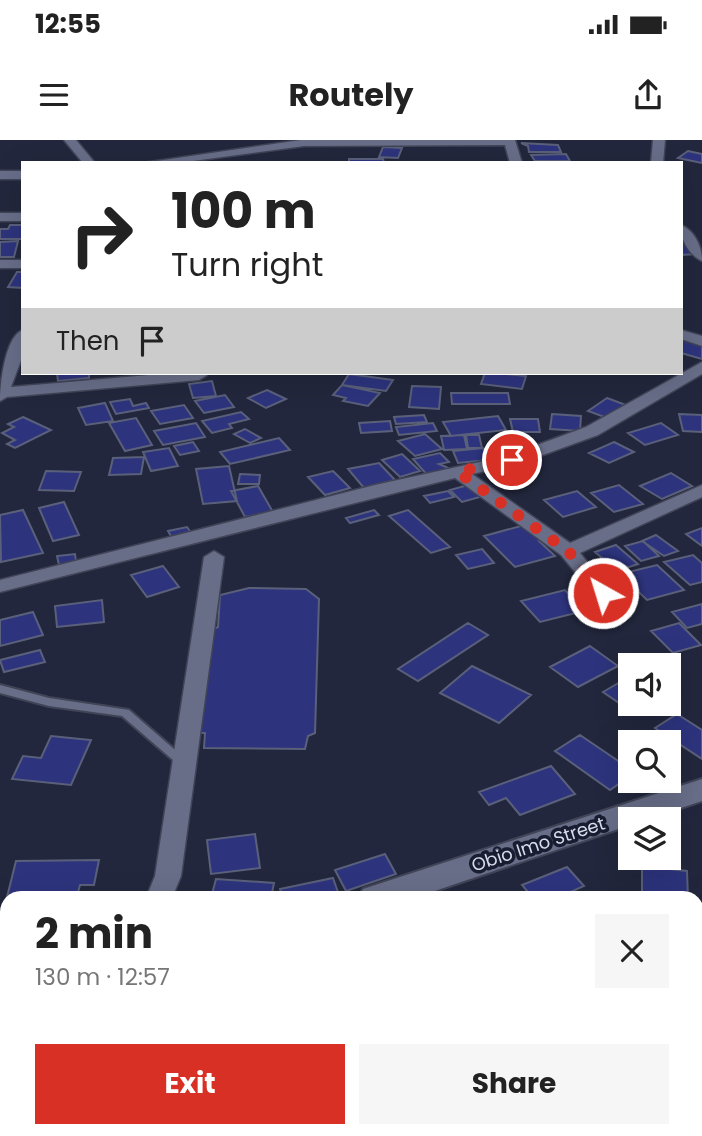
<!DOCTYPE html>
<meta charset="utf-8">
<style>
body{margin:0;font-family:Poppins,sans-serif;background:#f6f6f6;color:#222;height:100vh;display:flex;flex-direction:column;font-size:26px;white-space:nowrap}
*{box-sizing:border-box;margin:0}
p{font-size:23px;color:#767676}
.icon{flex:none;width:38px;height:38px;fill:none;stroke:currentColor;stroke-width:2;stroke-linecap:round;stroke-linejoin:round}
.map{position:relative;flex:1;overflow:hidden}
.drawer{position:absolute;left:0px;top:751px;width:704px;height:247px;display:flex;flex-direction:column;background:#fff;border-radius:21px 21px 0 0;box-shadow:0 7px 28px #0002}
.drawer>*{flex:none}
.banner{position:absolute;left:21px;top:21px;width:662px;height:214px;border-radius:0px;box-shadow:0 7px 28px #0002;background:#fff;color:#222;overflow:hidden}
.controls{position:absolute;left:618px;top:513px;display:grid;gap:14px}
.controls a{display:grid;place-items:center;width:63px;height:63px;border-radius:0px;background:#fff;box-shadow:0 7px 28px #0002;font-size:35px}
.pin{position:absolute;display:grid;place-items:center;width:60px;height:60px;color:#fff;margin:-30px;border:4px solid #fff;border-radius:50%;box-shadow:0 2px 7px #0007}
.me{position:absolute;width:77px;margin:-38px;rotate:321deg;stroke-linejoin:round;filter:drop-shadow(0 0 5px #0008)}
.turn{display:flex;align-items:center;gap:24px;height:147px;padding:0 35px;font-size:32px}
.turn .icon{width:91px;height:91px;stroke-width:2.5}
.turn b{display:block;font-size:49px;line-height:60px}
.then{display:flex;align-items:center;height:66px;padding:0 35px;background:#0003;gap:14px;font-size:26px}
.round{display:grid;place-items:center;flex:none;width:74px;height:74px;border-radius:0px;background:#f6f6f6}
.overview{display:flex;align-items:center;justify-content:space-between;height:119px;padding:0 35px}
h1{font-size:42px;font-weight:700;line-height:52px}
.button{display:flex;gap:14px;margin-top:auto;padding:14px 35px}
.button a{flex:1;height:80px;border-radius:0px;background:#d93025;color:#fff;font-size:28px;font-weight:700;line-height:80px;text-align:center}
.button a+a{background:#f6f6f6;color:#222}
.status{display:flex;justify-content:space-between;align-items:center;height:49px;padding:0 35px;background:#fff;direction:ltr}
.status svg{height:19px;fill:currentColor}
header{display:flex;justify-content:space-between;align-items:center;height:91px;padding:0 35px;background:#fff;font-size:32px;font-weight:700}
.map>svg:first-child{display:block}
.building{fill:#2d347d;stroke:#5a607a;stroke-width:2}
.lines{fill:none;stroke-linecap:round;stroke-linejoin:round}
.service-casing{stroke:#414457;stroke-width:4}
.minor-casing{stroke:#414457;stroke-width:3}
.tertiary-casing{stroke:#414457;stroke-width:4}
.service{fill:#686e88;fill-rule:evenodd}
.minor{fill:#686e88;fill-rule:evenodd}
.tertiary{fill:#686e88;fill-rule:evenodd}
.route{stroke:#d93025;stroke-width:12;stroke-dasharray:0 21.6}
.labels{text-anchor:middle;dominant-baseline:central;stroke-width:7;stroke-linejoin:round;paint-order:stroke}
.street-label{font-size:18px;fill:#d8dbea;stroke:#191d32}
</style>
<div class="status"><b>12:55</b><svg viewBox="0 0 49 12"><path d="M0 12V9h3v3zM5 12V6h3v6zM10 12V3h3v9zM15 12V0h3v12zM26 1h20v11H26zM47 4h2v5h-2z"/></svg></div>
<header><svg class="icon" aria-label="menu" viewBox="0 0 24 24"><path d="M4 6h16M4 12h16M4 18h16"/></svg>Routely<svg class="icon" aria-label="share" viewBox="0 0 24 24"><path d="M12 15V3M7 8l5-5 5 5M5 13v7h14v-7"/></svg></header>
<div class="map">
<svg width="702" height="996" viewBox="0 0 702 996">
<rect width="100%" height="100%" fill="#22273d"/>
<path class="building" d="M521 3 558 5 561 12H529L528 6Z
M383 7 402 8 398 18 379 17Z
M688 11 702 14V23L678 18Z
M566 14 570 21H535L531 15Z
M349 19H383L384 23H349Z
M10 85H23V99H0V89H8Z
M681 96H684L697 114 681 115Z
M18 101 14 117H0V102Z
M17 132H23V148L8 147Z
M681 194 702 200V219L681 213Z
M57 233H89V238L58 241Z
M485 233H496L526 236 522 249 481 244Z
M349 234 393 240 386 251 342 245Z
M212 241 216 256 193 258 189 244Z
M342 245 380 253 368 266 343 261 346 258 333 255Z
M412 246 441 247 439 269 409 267Z
M267 250 286 259 266 268 248 258Z
M451 253H508L510 264H452Z
M225 255 234 267 204 273 195 261Z
M607 258 626 265 607 278 588 271Z
M130 259 133 266 146 263 149 268 116 274 110 262Z
M105 263 113 281 86 285 78 268Z
M184 265 193 278 160 284 151 271Z
M241 272 249 279 229 284 232 288 212 293 202 281Z
M552 274 581 276 580 291 550 289Z
M679 274 702 275V292L683 291Z
M424 275 427 282 396 284 394 277Z
M498 276 506 290 451 296 443 282Z
M23 277 51 290 15 308 7 304 15 300 2 293 14 287 8 284Z
M136 278 152 305 125 311 109 283Z
M510 279H538L540 292H513Z
M390 281 392 291 361 293 359 283Z
M196 283 205 297 163 305 154 291Z
M433 283 437 291 399 295 396 287Z
M661 283 678 295 645 305 628 293Z
M245 289 261 298 250 303 234 294Z
M425 294 442 309 415 316 398 301Z
M464 295 467 309 444 310 441 296Z
M466 295H479L482 308H468Z
M279 298 290 310 230 324 220 312Z
M193 302 199 311 180 315 174 306Z
M614 302 634 312 609 323 589 313Z
M169 308 178 326 151 331 143 312Z
M483 308 489 320 458 323 453 311Z
M440 313 449 322 439 324 453 330 428 336 413 319Z
M402 314 420 331 400 337 382 320Z
M144 317 141 334 109 335 113 318Z
M379 323 395 340 364 348 348 329Z
M229 326 237 361 203 364 196 329Z
M46 331 81 332 74 351 39 350Z
M333 331 350 348 325 355 308 337Z
M671 333 692 346 662 359 640 346Z
M240 334 260 335 259 344H238Z
M475 343 487 355 462 362 450 350Z
M619 345 643 364 614 372 591 353Z
M258 346 273 372 245 377 231 351Z
M448 351 454 357 430 363 424 356Z
M577 351 596 367 563 377 544 360Z
M64 362 79 395 53 401 39 368Z
M23 370 43 413 1 422 0 375Z
M374 370 379 375 350 383 346 378Z
M408 370 450 407 431 413 389 376Z
M528 384 544 399 539 401 555 416 515 427 484 396Z
M187 387 192 394 172 398 168 391Z
M702 388V406L686 394Z
M656 395 678 411 664 416 642 401Z
M643 401 659 416 641 421 625 406Z
M616 405 638 424 617 431 595 412Z
M482 409 494 423 468 429 456 415Z
M75 414 76 422 59 425 57 416Z
M693 415 702 423V442L690 445 664 422Z
M657 425 684 450 647 460 620 434Z
M163 426 179 447 147 457 131 435Z
M249 448 306 449 319 459 315 593 308 596 305 609 204 608 205 593H192L209 491 218 487 220 455Z
M565 450 584 471 540 482 521 461Z
M102 460 104 482 57 487 55 466Z
M702 464V484L687 488 672 472Z
M33 472 43 495 0 506V480Z
M468 483 488 495 418 541 398 529Z
M679 483 701 505 673 513 651 491Z
M590 506 618 526 578 547 550 527Z
M40 510 45 522 4 532 0 520Z
M472 526 531 555 499 583 440 553Z
M627 538 630 561 622 565 603 552Z
M677 574 702 590V619L655 588Z
M580 595 630 629V636L610 650 555 611Z
M51 596 91 600 71 645 12 639 23 616 41 618Z
M551 626 575 654 520 675 506 658 489 665 479 652Z
M255 694 260 728 211 734 207 700Z
M385 714 396 734 346 751 335 730Z
M99 720 94 745H80L77 756 7 757 16 721Z
M642 726 687 731 688 758H642Z
M567 727 584 746 557 758H533L522 745Z
M333 738 340 758H283L280 749Z
M216 739 274 743 271 758H211Z
M7 972V990H65L52 996H0V975Z
M702 974V996H651L664 990H696V977Z
M163 990H215V996H163Z"/>
<g class="lines">
<defs>
<path id="service" d="M0 545 49 558 129 570 190 623 188 626H180L122 576 49 566 0 553Z"/>
<path id="minor" d="M64 0H76L95 23H83Z
M301 0H515L522 23H510L505 5 304 6 178 23H143Z
M653 0H665L663 23H651Z
M0 31H23V39H0Z
M0 73H23V81H0Z
M681 85C695 91 702 107 702 121 689 115 680 99 681 85Z
M0 120H23V128H0Z
M23 190V215L11 247 172 233 207 235 199 240 7 257 0 261C0 244 5 196 23 190Z
M681 190 702 196V206L681 199Z
M702 222V234L598 295 518 324 472 334 570 403 702 345V357L580 413 627 470 630 474 627 478H613L561 415 455 338 0 452V440L375 345 507 316 586 287Z
M214 411 224 417 181 736 172 758H146L155 736 204 417Z
M702 916V942L696 943V917Z
M340 990H371L372 996H342Z
M457 990H504L502 996H455Z"/>
<path id="tertiary" d="M702 639V661L648 679H630V685L414 758H359L363 749Z
M7 868V898L0 900V870Z"/>
</defs>
<use href="#service" class="service-casing"/>
<use href="#minor" class="minor-casing"/>
<use href="#tertiary" class="tertiary-casing"/>
<use href="#service" class="service"/>
<use href="#minor" class="minor"/>
<use href="#tertiary" class="tertiary"/>
</g>
<g class="lines">
<path class="route" d="M512 320 458 332 568 411 603 453"/>
</g>
<g class="labels">
<g class="street-label">
<text transform="translate(538 704) rotate(-18)">Obio Imo Street</text>
</g>
</g>
</svg>
<div class="controls">
<a><svg class="icon" aria-label="sound" viewBox="0 0 24 24"><path d="M4 9h4l5-4v14l-5-4H4zM17 9q2 3 0 6"/></svg></a>
<a><svg class="icon" aria-label="search" viewBox="0 0 24 24"><circle cx="10" cy="10" r="6"/><path d="M15 15l6 6"/></svg></a>
<a><svg class="icon" aria-label="layers" viewBox="0 0 24 24"><path d="M12 4l9 5-9 5-9-5zM3 14l9 5 9-5"/></svg></a>
</div>
<div class="pin" style="left:512px;top:320px;background:#d93025"><svg class="icon" aria-label="arrive" viewBox="0 0 24 24"><path d="M6 21V4h12l-3 4 3 4H6"/></svg></div>
<svg class="me" style="left:603px;top:453px" viewBox="-20 -20 40 40"><circle r="17" fill="#d93025" stroke="#fff" stroke-width="3"/><path d="M0-11L8 9 0 5-8 9z" fill="#fff"/></svg>
<div class="banner">
<div class="turn"><svg class="icon" aria-label="right" viewBox="0 0 24 24"><path d="M7 20v-9h11M14 6l5 5-5 5"/></svg><div><b>100 m</b>Turn right</div></div>
<div class="then">Then<svg class="icon" aria-label="arrive" viewBox="0 0 24 24"><path d="M6 21V4h12l-3 4 3 4H6"/></svg></div>
</div>
<section class="drawer">
<div class="overview"><div><h1>2 min</h1><p>130 m · 12:57</p></div><a class="round"><svg class="icon" aria-label="close" viewBox="0 0 24 24"><path d="M6 6l12 12M18 6L6 18"/></svg></a></div>
<div class="button"><a>Exit</a><a>Share</a></div>
</section>
</div>
